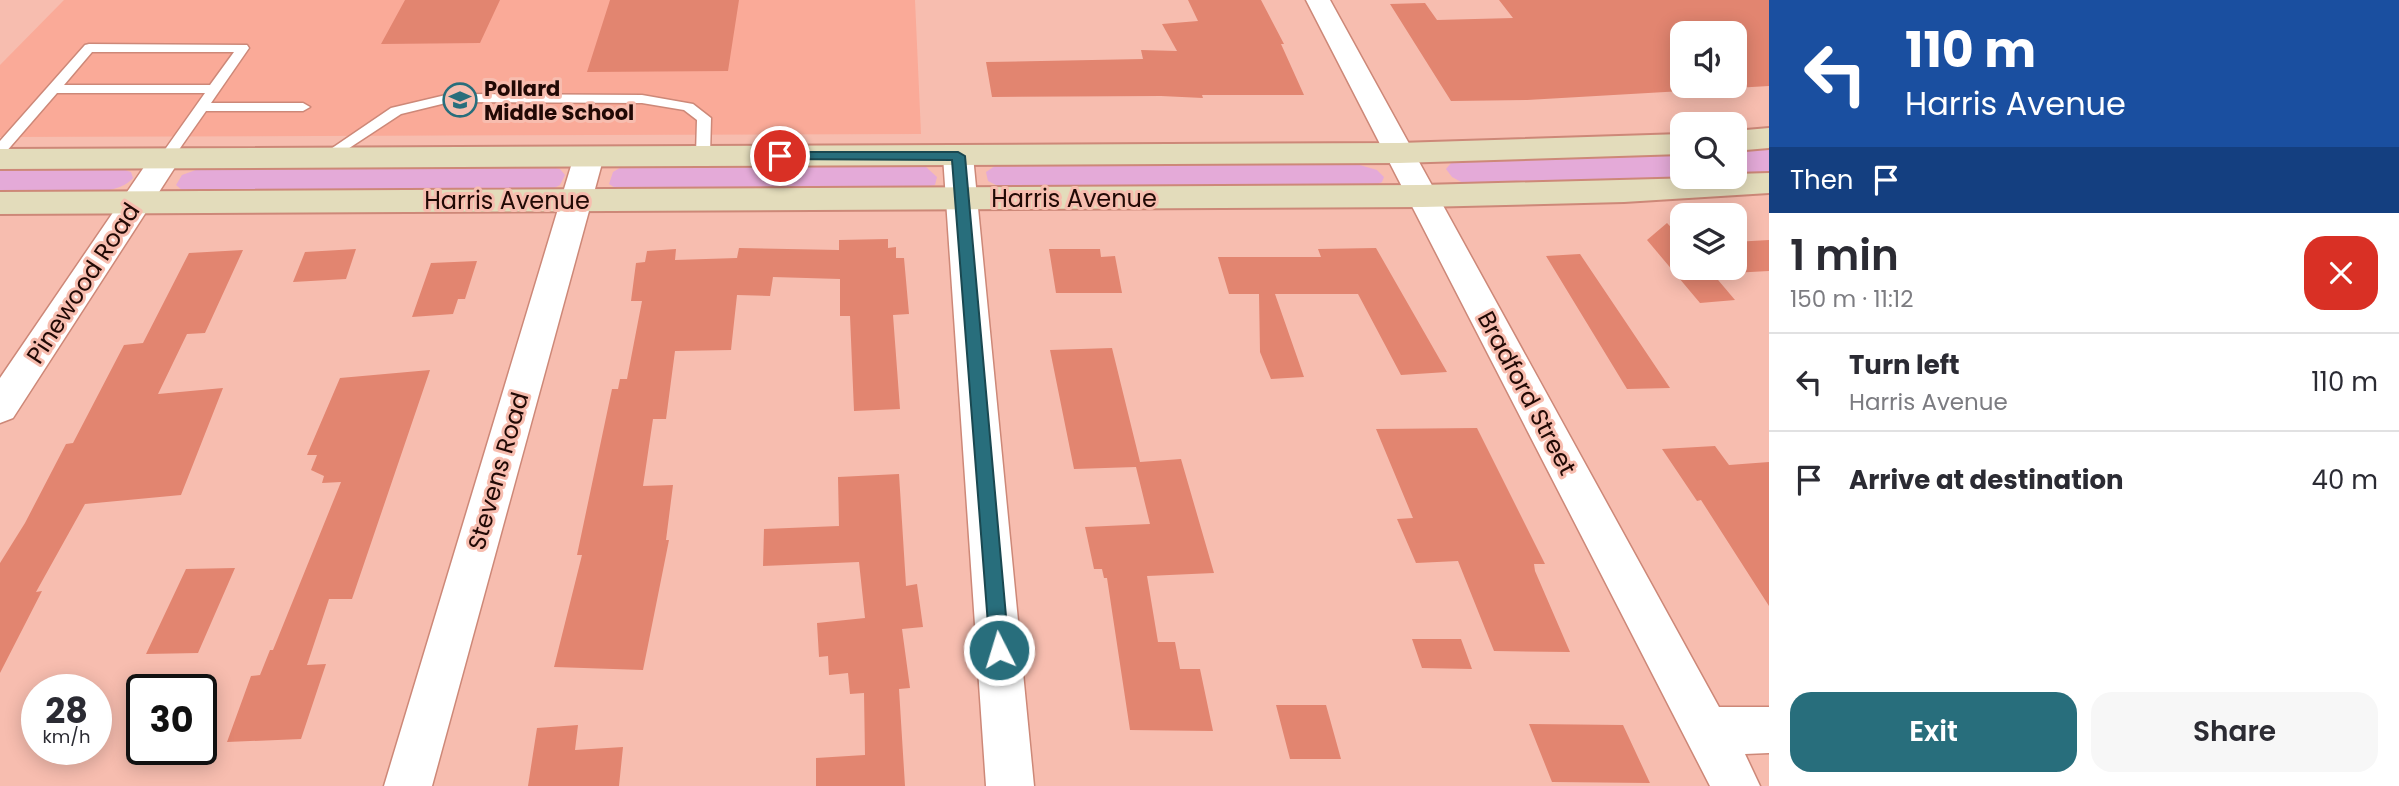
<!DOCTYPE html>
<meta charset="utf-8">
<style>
body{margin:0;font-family:Poppins,sans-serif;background:#f7f7f7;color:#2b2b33;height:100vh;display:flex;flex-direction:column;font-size:26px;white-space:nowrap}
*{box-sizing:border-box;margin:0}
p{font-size:23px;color:#7c7c81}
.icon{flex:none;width:38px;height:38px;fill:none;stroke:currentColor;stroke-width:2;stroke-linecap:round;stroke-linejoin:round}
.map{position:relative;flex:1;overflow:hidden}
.sheet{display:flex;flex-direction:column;background:#fff;width:630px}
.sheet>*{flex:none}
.hud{background:#1a4fa0;color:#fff;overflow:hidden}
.fabs{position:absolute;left:1670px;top:21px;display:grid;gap:14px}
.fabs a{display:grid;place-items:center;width:77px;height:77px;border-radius:14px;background:#fff;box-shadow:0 4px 18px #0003;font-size:35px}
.speed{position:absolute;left:21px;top:674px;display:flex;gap:14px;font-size:35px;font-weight:700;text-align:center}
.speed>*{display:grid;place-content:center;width:91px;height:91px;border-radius:50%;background:#fff;box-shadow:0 4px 18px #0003;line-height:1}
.speed small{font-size:18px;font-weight:400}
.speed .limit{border:4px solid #111;border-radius:10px;background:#fff;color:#111}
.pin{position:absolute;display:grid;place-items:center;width:60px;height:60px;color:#fff;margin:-30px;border:4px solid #fff;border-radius:50%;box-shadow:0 2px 7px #0007}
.me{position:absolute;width:77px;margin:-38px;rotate:355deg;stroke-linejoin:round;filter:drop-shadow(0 0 5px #0008)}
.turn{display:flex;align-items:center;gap:24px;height:147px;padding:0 21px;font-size:32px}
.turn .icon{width:91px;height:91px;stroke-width:2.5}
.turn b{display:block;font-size:49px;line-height:60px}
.then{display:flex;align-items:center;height:66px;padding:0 21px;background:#0003;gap:14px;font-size:26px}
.round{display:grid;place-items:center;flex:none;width:74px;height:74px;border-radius:21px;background:#f7f7f7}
.overview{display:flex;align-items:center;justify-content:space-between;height:119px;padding:0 21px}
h1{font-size:42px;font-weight:600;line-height:52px}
.button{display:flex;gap:14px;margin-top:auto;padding:14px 21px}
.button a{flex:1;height:80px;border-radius:21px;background:#286e7c;color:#fff;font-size:28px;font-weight:600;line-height:80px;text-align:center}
.button a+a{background:#f7f7f7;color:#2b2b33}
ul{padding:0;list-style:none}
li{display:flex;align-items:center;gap:21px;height:98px;padding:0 21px;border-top:2px solid #e1e1e2}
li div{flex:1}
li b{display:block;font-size:26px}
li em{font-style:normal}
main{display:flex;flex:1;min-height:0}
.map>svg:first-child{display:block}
.built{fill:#faaa98}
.green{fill:#e4aad8}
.building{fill:#e28570;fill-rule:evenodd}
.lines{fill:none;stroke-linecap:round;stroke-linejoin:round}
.lane-casing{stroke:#cd8878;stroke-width:3}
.street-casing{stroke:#cd8878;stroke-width:3}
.secondary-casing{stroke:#cd8878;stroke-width:4}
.lane{fill:#fff;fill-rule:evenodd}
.street{fill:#fff;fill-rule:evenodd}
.secondary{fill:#e3dcbb;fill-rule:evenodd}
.route{fill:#286e7c;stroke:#1a4851;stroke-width:2}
.labels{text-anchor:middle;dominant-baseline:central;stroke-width:6;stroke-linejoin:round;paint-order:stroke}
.far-poi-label{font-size:21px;font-weight:bold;fill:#210905;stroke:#f7bdaf;text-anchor:start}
.street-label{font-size:24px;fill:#210905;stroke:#f7bdaf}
</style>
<main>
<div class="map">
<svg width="1769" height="786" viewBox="0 0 1769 786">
<rect width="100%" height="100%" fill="#f7bdaf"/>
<path class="built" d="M64 0H915L921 134 0 137V65Z"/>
<path class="green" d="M1769 147V172L1734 175V150Z
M1682 153V177H1702L1579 183 1465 184 1452 177 1446 169 1451 163 1464 161Z
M1353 163 1377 170 1384 177 1382 182 1374 186 1002 188 988 181 986 172 998 164Z
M913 164 926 167 937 177 935 185 915 189H617L609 184 613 172 623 166Z
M549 166 560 169 565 175 560 185 550 190 183 191 176 185 182 175 204 167Z
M0 168H119L131 172 133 178C113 202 31 193 0 193Z"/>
<path class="building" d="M405 0H500L480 43 381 44Z
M610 0H739L728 71 587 72Z
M1188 0H1261L1284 44H1281L1304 95H1202L1203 98 1161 96 992 97 986 62 1143 59 1141 50 1177 51 1162 24 1198 21Z
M1499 0H1769V86L1527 100 1451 101 1390 4 1425 3 1437 20 1513 18ZM1682 33H1734V86H1682Z
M1667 223 1682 239V268H1734V242L1769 240V271L1713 274 1735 300 1700 303 1647 240Z
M888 239V248L896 247V258H904L909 314 893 315 900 409 854 411 850 316H840V279L773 277 770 296 737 295 731 350 675 351 666 419H653L643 486 673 485 666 540H669L643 670 554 667 582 555H577L612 389H618L620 379H627L642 301H631L636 263 645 262 647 251 676 249 675 260 737 258 739 248 839 250V240Z
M1376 248 1447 372 1401 375 1358 294H1275L1304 377 1271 379 1260 352 1259 294H1229L1218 257H1321L1318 249Z
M356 249 346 279 293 282 305 252Z
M1049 249H1100L1101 257 1115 256 1122 293H1056Z
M243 250 205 333 187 334 158 394 223 388 181 495 85 504 36 592 42 591 0 673V563L25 523 66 444 73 443 124 345 143 343 189 253Z
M1580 254 1619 312 1670 388 1627 389 1546 256Z
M477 261 465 299H458L453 314 412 317 431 263Z
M1112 348 1140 462 1181 459 1214 573 1147 576 1158 642H1175L1180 669H1200L1213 731 1130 730 1107 578H1104L1102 569H1094L1085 527 1150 524 1136 467 1074 469 1050 350Z
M430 370 352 599H329L307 665 326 664 301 739 227 742 251 676 260 675 270 650H273L341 482 322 483 324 476 311 470 317 455H307L340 378Z
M1477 428 1545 564H1534L1535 571 1570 652 1494 651 1458 561 1416 563 1397 519 1413 518 1376 429Z
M1715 446 1729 465 1769 462V606L1701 500 1697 501 1662 449Z
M899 474 906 586 917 584 923 627 902 629 910 688 899 689 905 786H816V758L865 755 864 693 850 694 848 673 829 675 828 656 819 657 817 623 865 618 859 562 763 566 764 529 839 526 838 477Z
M235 568 198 653 146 654 186 569Z
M1412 639H1461L1472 669 1422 668Z
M1276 705H1326L1341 759H1290Z
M1529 724 1623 725 1650 783 1552 782Z
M578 725 575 750 623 747 619 786H528L537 728Z"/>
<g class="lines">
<defs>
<path id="lane" d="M89 44 247 45 249 48 211 103H303L310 107 303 111H206L171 161 166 163 159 158 205 93H57L5 153 0 154V141L85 45ZM92 52H234L210 85H64Z
M450 94 642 95 693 104 711 118 710 155 703 159 696 155 697 120 684 110 642 103 450 102 401 114 331 160H321L319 157 391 108Z"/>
<path id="street" d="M1306 0H1330L1719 707H1769V753L1745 754 1760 786H1710Z
M589 147 599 149 604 156 432 786H384L574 156 579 149Z
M958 147 968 149 973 156 1034 786H986L943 156 948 149Z
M166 149 177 151 181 158 13 418 0 423V378L155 151Z"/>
<path id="secondary" d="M1769 128V148L1734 151V131Z
M1682 134V154L1399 163 0 169V149L1399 143Z
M1769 173V193L1624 202 1422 207 0 214V192L1422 185 1734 177V174Z"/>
</defs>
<use href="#lane" class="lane-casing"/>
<use href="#street" class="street-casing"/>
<use href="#secondary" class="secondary-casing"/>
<use href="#lane" class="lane"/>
<use href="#street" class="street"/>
<use href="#secondary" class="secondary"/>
</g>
<path class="route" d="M780 152H958L965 156 1009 650 1006 657 999 659 992 657 990 650 952 160 775 159 774 156Z"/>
<defs>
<symbol id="school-ring" viewBox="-11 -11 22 22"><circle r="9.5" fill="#f7bdaf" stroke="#286e7c" stroke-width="1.5"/><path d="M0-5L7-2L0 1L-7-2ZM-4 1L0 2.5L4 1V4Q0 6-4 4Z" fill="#286e7c"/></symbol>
</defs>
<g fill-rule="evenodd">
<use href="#school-ring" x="441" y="81" width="38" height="38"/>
</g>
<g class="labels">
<g class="far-poi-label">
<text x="484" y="88">Pollard<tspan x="484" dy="24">Middle School</tspan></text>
</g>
<g class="street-label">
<text x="1074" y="198">Harris Avenue</text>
<text x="507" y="200">Harris Avenue</text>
<text transform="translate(83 283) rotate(-57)">Pinewood Road</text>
<text transform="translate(1527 393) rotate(62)">Bradford Street</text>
<text transform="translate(498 471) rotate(-74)">Stevens Road</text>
</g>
</g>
</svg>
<div class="fabs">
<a><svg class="icon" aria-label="sound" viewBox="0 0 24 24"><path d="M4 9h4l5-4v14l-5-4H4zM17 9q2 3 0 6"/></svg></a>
<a><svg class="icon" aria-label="search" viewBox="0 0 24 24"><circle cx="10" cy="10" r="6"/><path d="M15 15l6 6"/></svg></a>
<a><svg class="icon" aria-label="layers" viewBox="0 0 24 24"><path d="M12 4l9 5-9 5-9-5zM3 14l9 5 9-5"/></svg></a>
</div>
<div class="speed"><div>28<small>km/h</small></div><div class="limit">30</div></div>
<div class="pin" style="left:780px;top:156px;background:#d93025"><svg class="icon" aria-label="arrive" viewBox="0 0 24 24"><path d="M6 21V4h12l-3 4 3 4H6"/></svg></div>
<svg class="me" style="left:999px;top:650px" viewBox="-20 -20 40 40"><circle r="17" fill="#286e7c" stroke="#fff" stroke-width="3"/><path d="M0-11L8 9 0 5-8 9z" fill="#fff"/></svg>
</div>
<section class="sheet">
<div class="hud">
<div class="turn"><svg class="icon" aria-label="left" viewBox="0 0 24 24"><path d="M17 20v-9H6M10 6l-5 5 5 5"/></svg><div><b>110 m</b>Harris Avenue</div></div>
<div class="then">Then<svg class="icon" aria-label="arrive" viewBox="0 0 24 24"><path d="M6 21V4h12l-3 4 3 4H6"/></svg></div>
</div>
<div class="overview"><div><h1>1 min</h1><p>150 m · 11:12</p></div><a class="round" style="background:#d93025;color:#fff"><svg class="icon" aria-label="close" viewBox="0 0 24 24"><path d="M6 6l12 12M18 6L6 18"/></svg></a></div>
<ul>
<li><svg class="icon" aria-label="left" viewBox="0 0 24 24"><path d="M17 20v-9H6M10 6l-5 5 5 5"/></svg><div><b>Turn left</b><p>Harris Avenue</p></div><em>110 m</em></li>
<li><svg class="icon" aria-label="arrive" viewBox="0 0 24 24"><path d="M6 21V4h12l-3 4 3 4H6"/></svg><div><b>Arrive at destination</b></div><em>40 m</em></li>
</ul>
<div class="button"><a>Exit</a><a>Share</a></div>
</section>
</main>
